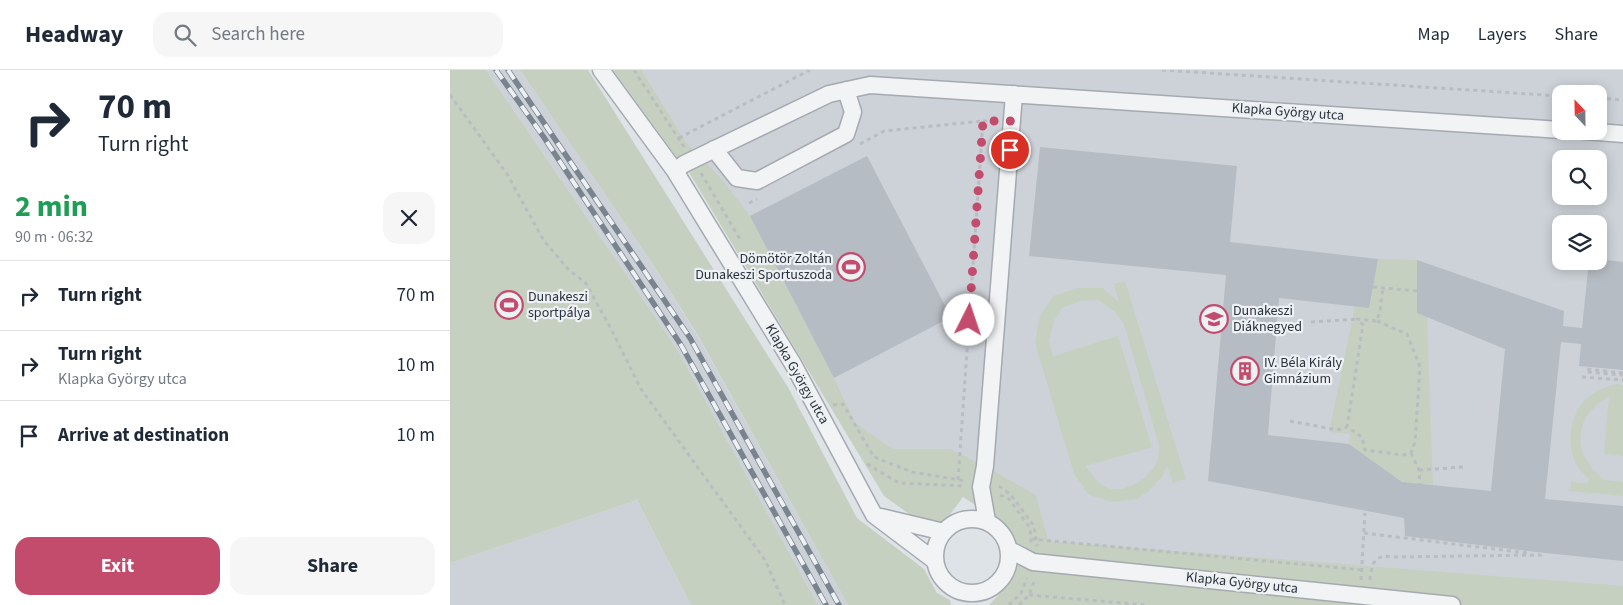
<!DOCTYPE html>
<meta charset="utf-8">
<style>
body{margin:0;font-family:"Source Sans 3",sans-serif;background:#f6f6f7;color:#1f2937;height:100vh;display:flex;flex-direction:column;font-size:19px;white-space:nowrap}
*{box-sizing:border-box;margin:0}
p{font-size:16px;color:#747a83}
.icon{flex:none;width:28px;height:28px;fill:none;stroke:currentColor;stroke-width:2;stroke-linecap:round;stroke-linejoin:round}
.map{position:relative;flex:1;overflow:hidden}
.drawer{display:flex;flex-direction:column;background:#fff;width:450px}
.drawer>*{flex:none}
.hud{background:#fff;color:#1f2937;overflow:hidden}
.needle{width:32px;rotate:338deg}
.controls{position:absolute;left:1102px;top:15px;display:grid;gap:10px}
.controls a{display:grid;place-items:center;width:55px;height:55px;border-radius:10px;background:#fff;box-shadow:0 2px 12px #0003;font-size:25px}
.pin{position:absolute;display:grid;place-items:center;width:42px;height:42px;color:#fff;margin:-21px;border:2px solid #fff;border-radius:50%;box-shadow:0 1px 5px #0007}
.me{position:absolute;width:55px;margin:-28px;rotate:4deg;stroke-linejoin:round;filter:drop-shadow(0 0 4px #0008)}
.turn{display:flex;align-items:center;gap:18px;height:105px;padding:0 15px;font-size:22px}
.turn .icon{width:65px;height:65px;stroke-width:2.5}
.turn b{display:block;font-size:35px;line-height:42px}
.round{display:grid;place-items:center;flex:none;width:52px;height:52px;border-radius:15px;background:#f6f6f7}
.head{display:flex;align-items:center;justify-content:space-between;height:85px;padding:0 15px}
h1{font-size:30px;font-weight:700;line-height:38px;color:#1e9e55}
.action{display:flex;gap:10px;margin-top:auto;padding:10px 15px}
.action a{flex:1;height:58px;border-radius:15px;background:#c34b6c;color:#fff;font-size:20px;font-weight:700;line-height:58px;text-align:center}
.action a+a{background:#f6f6f7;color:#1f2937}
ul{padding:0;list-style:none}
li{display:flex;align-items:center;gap:15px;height:70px;padding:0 15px;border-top:1px solid #e0e1e3}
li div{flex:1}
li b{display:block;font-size:19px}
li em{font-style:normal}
header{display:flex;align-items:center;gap:30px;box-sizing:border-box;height:70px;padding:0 25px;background:#fff;border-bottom:1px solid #e0e1e3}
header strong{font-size:24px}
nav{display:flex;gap:28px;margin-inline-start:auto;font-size:18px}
.search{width:350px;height:45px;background:#f6f6f7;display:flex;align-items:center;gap:12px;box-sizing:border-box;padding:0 18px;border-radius:15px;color:#747a83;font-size:19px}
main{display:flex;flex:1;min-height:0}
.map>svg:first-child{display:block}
.built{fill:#cdd2d8;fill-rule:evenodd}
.green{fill:#c6d0c0;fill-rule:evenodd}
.building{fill:#b6bcc3}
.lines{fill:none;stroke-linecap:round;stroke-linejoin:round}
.street-casing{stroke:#a4aab0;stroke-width:19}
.path{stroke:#b9bdc1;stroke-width:3;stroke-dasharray:4 4;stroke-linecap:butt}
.street{stroke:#f1f3f5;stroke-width:16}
.rail-casing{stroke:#79848f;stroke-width:5.5}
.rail{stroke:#edf1f4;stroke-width:4;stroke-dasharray:11;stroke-linecap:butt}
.route{stroke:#c34b6c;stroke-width:9;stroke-dasharray:0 16.2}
.labels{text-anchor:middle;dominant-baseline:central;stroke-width:4.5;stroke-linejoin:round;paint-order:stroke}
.street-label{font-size:14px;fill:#29323c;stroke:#edf1f4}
.poi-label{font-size:14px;fill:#29323c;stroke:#edf1f4;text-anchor:start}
</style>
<header>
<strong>Headway</strong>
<div class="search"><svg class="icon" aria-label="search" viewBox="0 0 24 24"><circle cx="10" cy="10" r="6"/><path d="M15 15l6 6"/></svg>Search here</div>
<nav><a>Map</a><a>Layers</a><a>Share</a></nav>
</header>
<main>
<section class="drawer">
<div class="hud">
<div class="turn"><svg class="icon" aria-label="right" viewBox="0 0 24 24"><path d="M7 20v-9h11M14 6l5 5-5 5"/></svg><div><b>70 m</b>Turn right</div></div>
</div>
<div class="head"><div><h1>2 min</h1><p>90 m · 06:32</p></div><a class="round"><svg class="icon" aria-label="close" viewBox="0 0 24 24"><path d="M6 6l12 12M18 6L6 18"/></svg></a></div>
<ul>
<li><svg class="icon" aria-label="right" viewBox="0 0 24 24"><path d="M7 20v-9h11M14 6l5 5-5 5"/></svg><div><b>Turn right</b></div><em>70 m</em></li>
<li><svg class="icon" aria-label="right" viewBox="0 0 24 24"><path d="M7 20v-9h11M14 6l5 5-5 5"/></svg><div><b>Turn right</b><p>Klapka György utca</p></div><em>10 m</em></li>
<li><svg class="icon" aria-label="arrive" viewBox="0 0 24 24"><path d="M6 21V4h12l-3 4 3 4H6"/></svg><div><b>Arrive at destination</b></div><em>10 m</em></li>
</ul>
<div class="action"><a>Exit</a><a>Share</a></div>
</section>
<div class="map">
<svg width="1173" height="535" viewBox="0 0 1173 535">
<rect width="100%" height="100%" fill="#dee3e7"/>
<path class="built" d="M36 0H70L204 196 247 265 398 535H368L227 279Z
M192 0H1173V535L609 517 500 379H443L406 353 384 308 272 109 236 72ZM1111 24H1149V61H1111ZM1111 89H1149V126H1111ZM1111 154H1149V191H1111Z
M187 430 241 535H0V493Z"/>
<path class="green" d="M0 0H36L227 279 368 535H241L187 430 0 493Z
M70 0H138L339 319 407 448 474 499 487 523 500 530 501 535H398L247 264 204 196Z
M163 0H192L236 72 272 109 300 146 384 308 406 353 443 379H500L535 396 586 425 598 471 1173 516V535H539L558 515 561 495 549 457 541 445 513 427 496 450 480 459 434 426 234 94 228 89Z
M928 189 967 190V243L977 247 983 415 952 412 899 374 900 364 879 362 905 236Z
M675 211 736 409 723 413 717 396 712 407 698 422 687 429 663 432 639 425 624 404 585 273 590 246 603 226 628 218H653L669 232 664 214ZM648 230 665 242 674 254 709 375C709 380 709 386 707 391 701 409 669 428 652 415 646 410 640 402 636 396L702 377 668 266 603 286 599 271 604 251 612 238 630 231Z
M1167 314 1173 315V386L1154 384 1159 326C1153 330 1146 335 1141 341 1128 355 1127 377 1138 392 1142 399 1148 404 1154 410L1173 412V426L1120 421 1121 412 1138 413 1139 409C1134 404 1129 400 1126 394 1115 371 1120 340 1142 324 1150 319 1158 316 1167 314Z"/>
<path class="building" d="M590 77 787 96 780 172 928 189 919 238 829 228 818 365 899 374 952 412 1041 421 1055 279 967 243V190L1114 241 1113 256 1132 258 1139 191H1149V189L1173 192V300L1129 296 1131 274 1111 272 1095 429 1173 436V491L1086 482 955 466 954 448 758 411 776 205 579 186Z
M417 86 501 247 384 308 300 146Z"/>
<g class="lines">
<defs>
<path id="street" d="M151 0 225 101 343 294 424 445 485 491
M1135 61 1173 64
M264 79 287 108 307 111 396 64 403 42 396 20
M225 101 234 94 379 24 420 15 1111 60
M431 447 494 462
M485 486a37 37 0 1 1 74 0a37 37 0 1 1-74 0Z
M537 451 531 417 535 396 564 24
M560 480 583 492 1002 535"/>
</defs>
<use href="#street" class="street-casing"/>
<path class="path" d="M184 0 234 77
M712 0 1111 26
M0 25 57 104 94 171 120 201 135 212 159 255 191 319 315 490 335 535
M1149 28 1173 30
M229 68 360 0
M410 74 434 61 533 51
M251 103 291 171
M299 133 307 129
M923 217 967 221
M927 251 957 264 970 297 965 372 961 383 953 385 915 380 912 367 897 357 913 255 907 249 927 251 930 240 933 218
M861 252 907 249
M1173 303 1137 299V302L1173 305
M1132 307 1173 310
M383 335 393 334 424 387 462 402 516 411
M840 351 887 360 897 357
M961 383 969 400 970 414
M417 394 449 413 515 416
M969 400 1014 397
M508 410 533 51H545
M549 416 561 425 584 456 587 476
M550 425 559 429 580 458 581 473
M914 463 1077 483
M581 469 912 500
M911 510 915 443
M920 510C922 493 924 484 943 487L1091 485 1106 475 1116 473
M579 525 696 535
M559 535 571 523 577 508
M569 535 579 525 585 509"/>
<use href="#street" class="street"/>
<defs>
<path id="rail" d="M46 0 93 66 231 275 376 535
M58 0 240 268 389 535"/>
</defs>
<use href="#rail" class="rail-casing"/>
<use href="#rail" class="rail"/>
</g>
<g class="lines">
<path class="route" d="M519 250 533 51H562L560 80"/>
</g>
<defs>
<symbol id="stadium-ring" viewBox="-11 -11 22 22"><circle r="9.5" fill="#edf1f4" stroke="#c34b6c" stroke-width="1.5"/><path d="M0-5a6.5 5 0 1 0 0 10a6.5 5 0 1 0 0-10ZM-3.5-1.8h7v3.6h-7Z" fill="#c34b6c"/></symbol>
<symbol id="school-ring" viewBox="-11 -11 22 22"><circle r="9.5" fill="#edf1f4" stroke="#c34b6c" stroke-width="1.5"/><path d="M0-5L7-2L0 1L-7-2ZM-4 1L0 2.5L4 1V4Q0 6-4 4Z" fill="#c34b6c"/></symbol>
<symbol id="building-ring" viewBox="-11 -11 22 22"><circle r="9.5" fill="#edf1f4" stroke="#c34b6c" stroke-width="1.5"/><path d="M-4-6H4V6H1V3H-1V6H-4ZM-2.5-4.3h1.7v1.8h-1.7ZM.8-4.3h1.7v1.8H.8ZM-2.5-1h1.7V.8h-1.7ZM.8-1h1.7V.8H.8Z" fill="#c34b6c"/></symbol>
</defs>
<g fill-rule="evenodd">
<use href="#stadium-ring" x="385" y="181" width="32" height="32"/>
<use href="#stadium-ring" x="43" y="219" width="32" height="32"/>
<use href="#school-ring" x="748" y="233" width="32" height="32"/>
<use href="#building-ring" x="779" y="285" width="32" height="32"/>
</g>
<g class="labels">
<g class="street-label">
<text transform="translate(838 42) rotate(4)">Klapka György utca</text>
<text transform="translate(347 304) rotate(60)">Klapka György utca</text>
<text transform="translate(792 513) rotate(6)">Klapka György utca</text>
</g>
<g class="poi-label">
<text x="382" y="189" text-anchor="end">Dömötör Zoltán<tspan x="382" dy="16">Dunakeszi Sportuszoda</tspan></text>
<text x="78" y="227">Dunakeszi<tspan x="78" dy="16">sportpálya</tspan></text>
<text x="783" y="241">Dunakeszi<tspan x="783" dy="16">Diáknegyed</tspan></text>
<text x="814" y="293">IV. Béla Király<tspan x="814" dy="16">Gimnázium</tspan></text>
</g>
</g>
</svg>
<div class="controls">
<a><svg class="needle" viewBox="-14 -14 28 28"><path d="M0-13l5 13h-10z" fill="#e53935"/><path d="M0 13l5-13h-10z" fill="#747a83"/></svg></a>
<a><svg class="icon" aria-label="search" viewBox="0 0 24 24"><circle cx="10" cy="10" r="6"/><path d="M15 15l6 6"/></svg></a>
<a><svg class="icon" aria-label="layers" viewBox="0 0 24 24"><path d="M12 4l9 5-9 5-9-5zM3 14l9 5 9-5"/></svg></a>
</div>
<div class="pin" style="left:560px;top:80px;background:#d93025"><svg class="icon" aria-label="arrive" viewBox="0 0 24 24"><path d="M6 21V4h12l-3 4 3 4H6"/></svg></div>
<svg class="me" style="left:519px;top:250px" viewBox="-20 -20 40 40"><circle r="19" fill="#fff"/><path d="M0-13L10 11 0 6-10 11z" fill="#c34b6c"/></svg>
</div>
</main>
